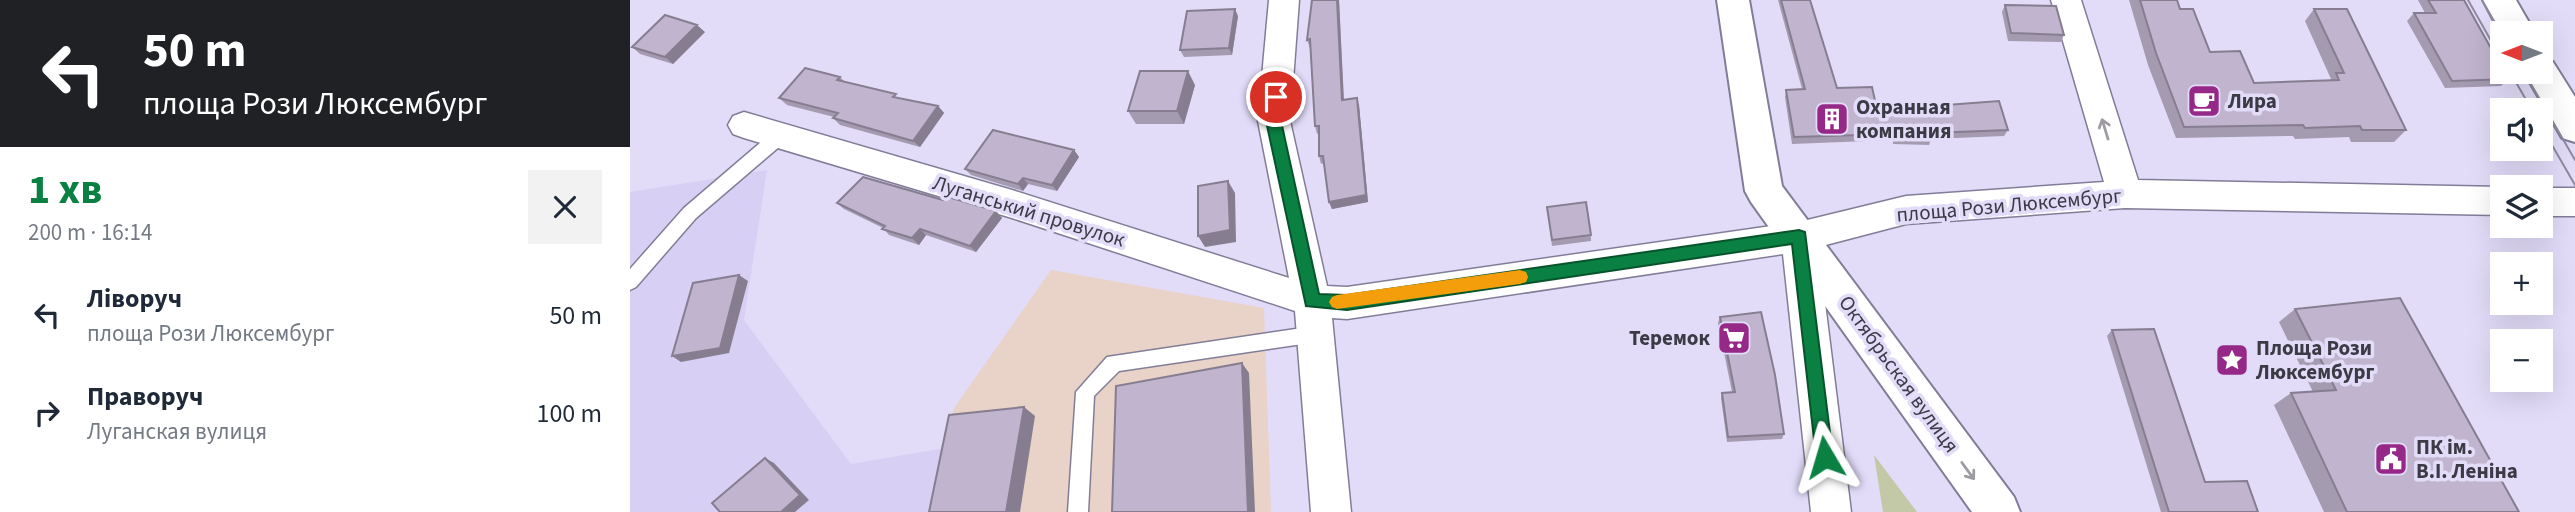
<!DOCTYPE html>
<html lang="uk">
<meta charset="utf-8">
<style>
body{margin:0;font-family:"Source Sans 3",sans-serif;background:#f2f2f3;color:#1f2937;height:100vh;display:flex;flex-direction:column;font-size:26px;white-space:nowrap}
*{box-sizing:border-box;margin:0}
p{font-size:23px;color:#747a83}
.icon{flex:none;width:38px;height:38px;fill:none;stroke:currentColor;stroke-width:2;stroke-linecap:round;stroke-linejoin:round}
.map{position:relative;flex:1;overflow:hidden}
.panel{display:flex;flex-direction:column;background:#fff;width:630px}
.panel>*{flex:none}
.hud{background:#202124;color:#fff;overflow:hidden}
.needle{width:46px;rotate:270deg}
.tools{position:absolute;left:1860px;top:21px;display:grid;gap:14px}
.tools a{display:grid;place-items:center;width:63px;height:63px;border-radius:0px;background:#fff;box-shadow:0 7px 28px #0002;font-size:35px}
.pin{position:absolute;display:grid;place-items:center;width:60px;height:60px;color:#fff;margin:-30px;border:4px solid #fff;border-radius:50%;box-shadow:0 2px 7px #0007}
.me{position:absolute;width:77px;margin:-38px;rotate:353deg;stroke-linejoin:round;filter:drop-shadow(0 0 5px #0008)}
.turn{display:flex;align-items:center;gap:24px;height:147px;padding:0 28px;font-size:32px}
.turn .icon{width:91px;height:91px;stroke-width:2.5}
.turn b{display:block;font-size:49px;line-height:60px}
.round{display:grid;place-items:center;flex:none;width:74px;height:74px;border-radius:0px;background:#f2f2f3}
.headline{display:flex;align-items:center;justify-content:space-between;height:119px;padding:0 28px}
h1{font-size:42px;font-weight:700;line-height:52px;color:#0b8043}
ul{padding:0;list-style:none}
li{display:flex;align-items:center;gap:21px;height:98px;padding:0 28px}
li div{flex:1}
li b{display:block;font-size:26px}
li em{font-style:normal}
main{display:flex;flex:1;min-height:0}
.map>svg:first-child{display:block}
.commercial{fill:#e9d2c7}
.built{fill:#d8d0f4}
.green{fill:#c3c9a6}
.lines{fill:none;stroke-linecap:round;stroke-linejoin:round}
.lane-casing{stroke:#827d97;stroke-width:3}
.street-casing{stroke:#827d97;stroke-width:3}
.secondary-casing{stroke:#827d97;stroke-width:4}
.lane{fill:#fff;fill-rule:evenodd}
.street{fill:#fff;fill-rule:evenodd}
.secondary{fill:#fff;fill-rule:evenodd}
.tram{stroke:#8f8b9f;stroke-width:2}
.wall{fill:#a59bb1}
.shaded-wall{fill:#867e90}
.building{fill:#c0b4ce;stroke:#867e90;stroke-width:2}
.oneway{stroke:#9e9ca2}
.route{fill:#0b8043;stroke:#07532c;stroke-width:2}
.slow{fill:#f59e0b}
.labels{text-anchor:middle;dominant-baseline:central;stroke-width:7;stroke-linejoin:round;paint-order:stroke}
.poi-label{font-size:21px;font-weight:bold;fill:#3c3a45;stroke:#e2dcf9;text-anchor:start}
.street-label{font-size:21px;fill:#3c3a45;stroke:#e2dcf9}
</style>
<main>
<section class="panel">
<div class="hud">
<div class="turn"><svg class="icon" aria-label="left" viewBox="0 0 24 24"><path d="M17 20v-9H6M10 6l-5 5 5 5"/></svg><div><b>50 m</b>площа Рози Люксембург</div></div>
</div>
<div class="headline"><div><h1>1 хв</h1><p>200 m · 16:14</p></div><a class="round"><svg class="icon" aria-label="close" viewBox="0 0 24 24"><path d="M6 6l12 12M18 6L6 18"/></svg></a></div>
<ul>
<li><svg class="icon" aria-label="left" viewBox="0 0 24 24"><path d="M17 20v-9H6M10 6l-5 5 5 5"/></svg><div><b>Ліворуч</b><p>площа Рози Люксембург</p></div><em>50 m</em></li>
<li><svg class="icon" aria-label="right" viewBox="0 0 24 24"><path d="M7 20v-9h11M14 6l5 5-5 5"/></svg><div><b>Праворуч</b><p>Луганская вулиця</p></div><em>100 m</em></li>
</ul>
</section>
<div class="map">
<svg width="1945" height="512" viewBox="0 0 1945 512">
<rect width="100%" height="100%" fill="#e2dcf9"/>
<path class="commercial" d="M421 270 634 308 641 512H300L324 408Z"/>
<path class="built" d="M137 170 114 320 221 464 315 448 300 512H0V192Z"/>
<path class="green" d="M1244 455 1287 512H1253Z"/>
<g class="lines">
<defs>
<path id="lane" d="M150 129 156 131 158 136 156 141 66 218 6 287 0 290V269L54 208 144 131Z
M686 326 692 328 695 334 692 340 686 342 489 371 464 396 458 512H438L446 392 477 357Z"/>
<path id="street" d="M639 0H669L660 121 697 286 717 287 1169 222 1276 196 1474 182 1421 0H1451L1508 180 1872 187V215L1495 208 1276 224 1188 247 1221 512H1181L1153 254 717 319 702 318 721 512H681L665 311 382 218 114 138 103 134 98 125 103 116 114 112 382 190 659 278 628 121Z
M1911 188H1945V216H1911Z"/>
<path id="secondary" d="M1087 0H1119L1152 186 1384 497 1390 512H1342L1121 202 1115 191Z
M1853 0H1886L1905 33H1872V36Z
M1911 58 1923 62 1945 97V142L1932 138 1894 72H1911Z"/>
</defs>
<use href="#lane" class="lane-casing"/>
<use href="#street" class="street-casing"/>
<use href="#secondary" class="secondary-casing"/>
<use href="#lane" class="lane"/>
<use href="#street" class="street"/>
<use href="#secondary" class="secondary"/>
<path class="tram" d="M1838 0 1872 60
M1852 0 1872 35
M1880 72 1902 110
M1894 72 1945 160
M1911 126 1945 185"/>
</g>
<path class="wall" d="M709 0 714 99 729 105 738 202 702 209 699 202 694 163 691 164 689 156V133L687 134 685 126 680 48 677 40Z
M1148 0H1180L1207 88 1246 105 1378 130 1374 136 1301 139 1299 145 1263 144V140L1162 144 1155 97 1156 90 1172 89Z
M1499 0H1547L1550 9 1580 52 1624 83 1699 81 1701 79 1675 21 1684 9 1776 130 1764 142H1721L1719 137 1665 139 1663 136 1546 138 1518 65Z
M1788 0H1834L1879 79 1871 86 1815 88 1777 21 1784 13H1795Z
M1375 5 1434 35 1431 42 1378 41 1372 12Z
M608 16 602 55 554 57 550 50Z
M75 32 43 64 10 54 2 47Z
M210 77 215 82 270 99 308 106 314 113 290 147 210 125 203 118 204 117 157 105 149 98Z
M565 85 554 124H506L498 111Z
M444 150 449 157 427 191 398 184 393 191 341 175 335 169Z
M313 200 366 211 372 218 346 252 296 235 289 245 259 235 253 228 214 209 207 203Z
M917 207 961 235V241L922 246Z
M1665 309 1889 512H1694L1644 405 1661 393 1683 392 1649 322Z
M1090 317 1154 434 1152 439 1097 442 1091 398 1092 393 1102 392 1088 323Z
M1482 330 1575 482 1628 512H1531L1477 336Z"/>
<path class="shaded-wall" d="M707 0H709L714 107 712 100Z
M605 9 608 16 602 55 599 48Z
M67 25 75 32 43 64 35 57Z
M558 71 565 85 554 124 547 111Z
M727 98 729 105 738 202 702 209 699 202Z
M308 106 314 113 290 147 283 141Z
M444 150 449 157 427 191 422 185Z
M393 178 398 184 393 191 388 184Z
M598 181 605 193 606 242 575 247 568 236Z
M366 211 372 218 346 252 340 246Z
M290 229 296 235 289 245 282 238Z
M109 275 118 281 99 353 51 362 42 356Z
M612 363 619 373 625 512H618Z
M394 407 405 416 390 512H376Z
M135 458 144 463 179 500 165 512H151Z"/>
<path class="building" d="M682 0H707L712 100 727 98 736 195 699 202 693 156H689V126H685L680 39 677 40Z
M1151 0H1180L1207 88 1242 87 1246 105H1316L1369 101 1378 130 1301 133 1302 138H1266L1265 134 1164 137 1156 90 1175 89Z
M1510 0H1547L1550 9H1563L1580 52 1610 51 1624 83 1709 80 1706 73H1714L1684 9H1717L1776 130H1732L1730 126 1675 128 1673 125 1554 127 1526 53Z
M1798 0H1834L1872 68V72H1875L1879 79 1822 81 1784 13H1806Z
M1375 5 1426 6 1434 35 1381 33Z
M605 9 599 48 550 50 557 11Z
M35 15 67 25 35 57 2 47Z
M175 68 210 77 207 80 266 94 263 97 308 106 283 141 203 118 208 113 149 98Z
M510 71H558L547 111H498Z
M363 130 444 150 422 185 393 178 388 184 335 169Z
M233 177 313 200 315 196 366 211 340 246 290 229 282 238 252 229 255 226 207 203Z
M598 181 600 230 568 236V186Z
M956 202 961 235 922 240 917 207Z
M109 275 90 348 42 356 63 283Z
M1770 298 1889 512H1717L1661 393 1706 390 1665 309Z
M1131 312 1145 375 1154 434 1098 437 1092 393 1105 392 1090 317Z
M1524 329 1575 482 1617 481 1628 512H1539L1482 330Z
M612 363 618 512H482L486 386Z
M394 407 376 512H299L319 415Z
M135 458 170 495 151 512H90L82 503Z"/>
<defs><path id="oneway-shaft" d="M-6 0H5M1.5-3L5.5 0L1.5 3" fill="none" stroke-width="1.6" stroke-linecap="round" stroke-linejoin="round" transform="scale(1.75)"/></defs>
<g class="oneway">
<use href="#oneway-shaft" transform="translate(1475 129) rotate(-107)"/>
<use href="#oneway-shaft" transform="translate(1338 471) rotate(54)"/>
</g>
<path class="route" d="M646 91 653 97 651 121 689 294 717 295 1169 230 1175 232 1203 457 1201 463 1195 465 1188 463 1186 457 1162 244 717 310 676 306 636 121 638 97Z"/>
<path class="slow" d="M890 270 896 272 898 277 896 282 890 284 707 309 702 307 699 302 702 297 707 295Z"/>
<defs>
<symbol id="cafe-square" viewBox="-11 -11 22 22"><rect x="-9" y="-9" width="18" height="18" rx="4" fill="#962888" stroke="#e2dcf9"/><path d="M-5.5-4.5H6V0H3Q3 3.5 0 3.5H-2.5Q-5.5 3.5-5.5 0ZM3-3.2v2h1.7v-2ZM-6 4.5H4V6H-6Z" fill="#fff"/></symbol>
<symbol id="building-square" viewBox="-11 -11 22 22"><rect x="-9" y="-9" width="18" height="18" rx="4" fill="#962888" stroke="#e2dcf9"/><path d="M-4-6H4V6H1V3H-1V6H-4ZM-2.5-4.3h1.7v1.8h-1.7ZM.8-4.3h1.7v1.8H.8ZM-2.5-1h1.7V.8h-1.7ZM.8-1h1.7V.8H.8Z" fill="#fff"/></symbol>
<symbol id="supermarket-square" viewBox="-11 -11 22 22"><rect x="-9" y="-9" width="18" height="18" rx="4" fill="#962888" stroke="#e2dcf9"/><path d="M-6-5.5h2.5l.6 2H6L4.5 2H-2.5L-4.4-4H-6ZM-1.5 3.2a1.3 1.3 0 1 0 .1 0ZM3 3.2a1.3 1.3 0 1 0 .1 0Z" fill="#fff"/></symbol>
<symbol id="sight-square" viewBox="-11 -11 22 22"><rect x="-9" y="-9" width="18" height="18" rx="4" fill="#962888" stroke="#e2dcf9"/><path d="M0-6L1.8-2.2L6-1.7L2.9 1.2L3.7 5.4L0 3.3L-3.7 5.4L-2.9 1.2L-6-1.7L-1.8-2.2Z" fill="#fff"/></symbol>
<symbol id="civic-square" viewBox="-11 -11 22 22"><rect x="-9" y="-9" width="18" height="18" rx="4" fill="#962888" stroke="#e2dcf9"/><path d="M-.6-6.5H3V-4.5H.6V-3L4-1V1h2V6H-6V1h2V-1L-.6-3ZM-1.2 2.5V6h2.4V2.5Z" fill="#fff"/></symbol>
</defs>
<g fill-rule="evenodd">
<use href="#cafe-square" x="1555" y="82" width="38" height="38"/>
<use href="#building-square" x="1183" y="100" width="38" height="38"/>
<use href="#supermarket-square" x="1085" y="319" width="38" height="38"/>
<use href="#sight-square" x="1583" y="341" width="38" height="38"/>
<use href="#civic-square" x="1742" y="440" width="38" height="38"/>
</g>
<g class="labels">
<g class="poi-label">
<text x="1598" y="101">Лира</text>
<text x="1226" y="107">Охранная<tspan x="1226" dy="24">компания</tspan></text>
<text x="1080" y="338" text-anchor="end">Теремок</text>
<text x="1626" y="348">Площа Рози<tspan x="1626" dy="24">Люксембург</tspan></text>
<text x="1786" y="447">ПК ім.<tspan x="1786" dy="24">В.І. Леніна</tspan></text>
</g>
<g class="street-label">
<text transform="translate(1379 205) rotate(-5)">площа Рози Люксембург</text>
<text transform="translate(399 211) rotate(17)">Луганський провулок</text>
<text transform="translate(1269 374) rotate(54)">Октябрьская вулиця</text>
</g>
</g>
</svg>
<div class="tools">
<a><svg class="needle" viewBox="-14 -14 28 28"><path d="M0-13l5 13h-10z" fill="#e53935"/><path d="M0 13l5-13h-10z" fill="#747a83"/></svg></a>
<a><svg class="icon" aria-label="sound" viewBox="0 0 24 24"><path d="M4 9h4l5-4v14l-5-4H4zM17 9q2 3 0 6"/></svg></a>
<a><svg class="icon" aria-label="layers" viewBox="0 0 24 24"><path d="M12 4l9 5-9 5-9-5zM3 14l9 5 9-5"/></svg></a>
<a>+</a>
<a>−</a>
</div>
<div class="pin" style="left:646px;top:97px;background:#d93025"><svg class="icon" aria-label="arrive" viewBox="0 0 24 24"><path d="M6 21V4h12l-3 4 3 4H6"/></svg></div>
<svg class="me" style="left:1195px;top:457px" viewBox="-20 -20 40 40"><path d="M0-17L14 15 0 8-14 15z" fill="#0b8043" stroke="#fff" stroke-width="4"/></svg>
</div>
</main>
